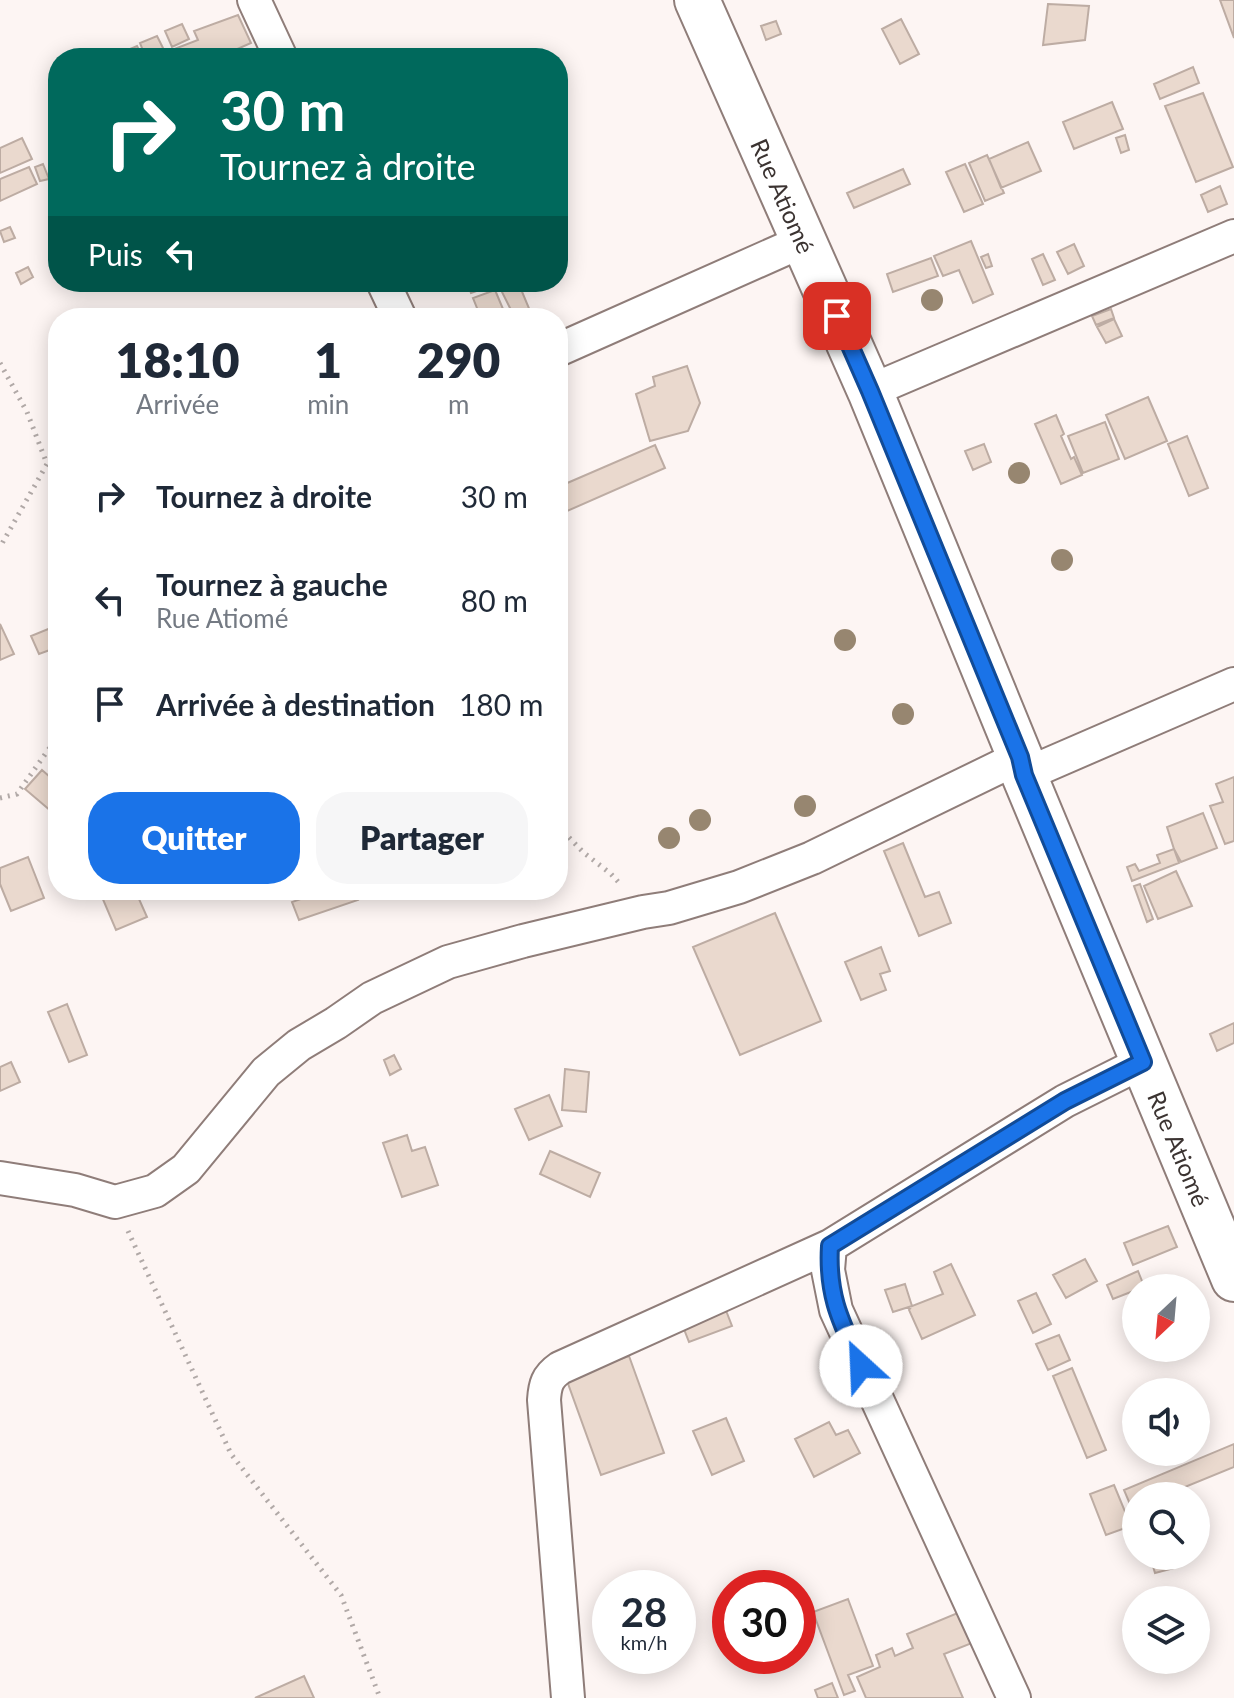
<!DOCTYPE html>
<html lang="fr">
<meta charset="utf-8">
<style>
body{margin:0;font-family:Lato,sans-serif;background:#f6f6f7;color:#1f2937;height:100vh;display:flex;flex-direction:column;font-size:30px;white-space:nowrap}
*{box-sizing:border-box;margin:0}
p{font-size:26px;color:#747a83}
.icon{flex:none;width:44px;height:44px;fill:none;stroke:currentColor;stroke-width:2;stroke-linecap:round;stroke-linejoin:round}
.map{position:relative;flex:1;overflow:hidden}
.sheet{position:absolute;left:48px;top:308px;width:520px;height:592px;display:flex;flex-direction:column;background:#fff;border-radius:32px;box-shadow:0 4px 20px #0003}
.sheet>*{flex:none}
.top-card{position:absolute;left:48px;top:48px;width:520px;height:244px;border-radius:32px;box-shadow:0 4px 20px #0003;background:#00695c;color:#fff;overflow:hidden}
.needle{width:52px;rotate:206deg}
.fabs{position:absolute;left:1122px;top:1274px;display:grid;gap:16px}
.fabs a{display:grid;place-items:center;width:88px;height:88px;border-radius:50%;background:#fff;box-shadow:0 4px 20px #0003;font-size:40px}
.speed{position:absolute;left:592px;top:1570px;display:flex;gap:16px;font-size:40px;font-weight:700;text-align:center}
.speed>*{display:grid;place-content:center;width:104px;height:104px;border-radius:50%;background:#fff;box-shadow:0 4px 20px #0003;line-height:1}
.speed small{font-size:20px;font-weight:400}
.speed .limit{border:12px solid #d22;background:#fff;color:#111}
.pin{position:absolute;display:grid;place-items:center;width:68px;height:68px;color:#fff;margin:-34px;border-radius:16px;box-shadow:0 4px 12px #0006}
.me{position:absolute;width:88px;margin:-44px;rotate:335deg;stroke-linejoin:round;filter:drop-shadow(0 0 6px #0008)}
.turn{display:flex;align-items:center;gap:28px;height:168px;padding:0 40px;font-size:36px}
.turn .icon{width:104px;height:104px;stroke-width:2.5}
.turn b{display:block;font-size:56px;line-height:68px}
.then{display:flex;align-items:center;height:76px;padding:0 40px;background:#0003;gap:16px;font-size:30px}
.eta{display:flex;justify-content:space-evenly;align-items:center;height:136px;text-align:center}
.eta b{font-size:48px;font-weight:800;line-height:56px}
.action{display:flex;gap:16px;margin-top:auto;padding:16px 40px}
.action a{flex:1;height:92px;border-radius:32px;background:#1a73e8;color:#fff;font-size:32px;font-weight:800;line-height:92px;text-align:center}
.action a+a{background:#f6f6f7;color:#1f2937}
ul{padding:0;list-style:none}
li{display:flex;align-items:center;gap:24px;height:104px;padding:0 40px}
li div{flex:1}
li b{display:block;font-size:30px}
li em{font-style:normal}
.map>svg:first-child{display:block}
.building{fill:#ead9ce;stroke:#bdaca3;stroke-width:2}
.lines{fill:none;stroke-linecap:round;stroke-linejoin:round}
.street-casing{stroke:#8f7d79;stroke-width:36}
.secondary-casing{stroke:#8f7d79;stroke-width:48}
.path{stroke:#b1a9a7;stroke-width:5;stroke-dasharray:2 6;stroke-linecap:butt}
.street{stroke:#fff;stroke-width:32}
.secondary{stroke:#fff;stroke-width:44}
.tree{fill:#978670}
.route-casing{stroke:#114b97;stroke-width:20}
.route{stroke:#1a73e8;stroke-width:14}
.labels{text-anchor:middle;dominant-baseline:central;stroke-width:6;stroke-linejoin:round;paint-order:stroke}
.street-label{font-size:24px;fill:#3b3331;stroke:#fdf5f3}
</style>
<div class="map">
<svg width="1234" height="1698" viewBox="0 0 1234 1698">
<rect width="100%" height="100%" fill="#fdf5f3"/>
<path class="building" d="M1220 0H1234V38Z
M1048 4 1089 6 1085 40 1043 45Z
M238 15 251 43 217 58H151L198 40 194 31Z
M901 19 919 54 900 64 882 29Z
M776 21 781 34 766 40 761 26Z
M182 24 189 39 172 47 165 31Z
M157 36 164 50 146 58 140 43Z
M137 46 143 58H109Z
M1193 67 1199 83 1160 99 1154 84Z
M58 78V98L51 81Z
M1203 93 1233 167 1196 182 1165 106Z
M1112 102 1123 129 1074 149 1063 122Z
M1125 135 1129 150 1121 153 1116 138Z
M22 138 32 159 0 173V148Z
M1028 142 1041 171 1001 188 989 159Z
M987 155 1004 193 985 201 969 163Z
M43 164 49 179 40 181 35 167Z
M965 164 983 204 964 212 946 172Z
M29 167 37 184 0 201V179Z
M903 169 910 184 854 208 847 193Z
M1220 186 1227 204 1208 212 1201 195Z
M10 227 15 238 4 242 0 231Z
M971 241 993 294 973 303 959 270 943 276 934 256Z
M1074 244 1084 266 1068 274 1057 252Z
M988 254 992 266 986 268 981 257Z
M1043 254 1055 280 1043 285 1032 259Z
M931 258 938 276 893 292 887 274Z
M28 267 33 277 21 284 16 273Z
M467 282H502L471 293Z
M508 282H518L533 318H515L499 286Z
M495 290 503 309 481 318 473 298Z
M1111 309 1114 318 1096 325 1092 316Z
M1114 319 1122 336 1106 343 1097 327Z
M687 366 700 403 688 431 650 441 636 394 655 386 653 377Z
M1148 397 1167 441 1125 459 1106 415Z
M1056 415 1064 434 1061 436 1071 459 1074 457 1082 475 1061 484 1035 424Z
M1105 422 1119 459 1083 473 1068 436Z
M1187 436 1208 488 1189 496 1168 444Z
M984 444 991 462 973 470 965 451Z
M655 445 665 468 558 515V487Z
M0 624 14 654 0 660Z
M58 625V647L39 654 31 636Z
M42 770 58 784V817L25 789Z
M1234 777V841L1225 844 1210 806 1223 802 1216 784Z
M1203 813 1217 848 1181 862 1174 849 1167 827Z
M903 843 925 897 939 892 951 923 919 936 884 851Z
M1174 849 1179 863 1132 881 1127 867 1135 864 1139 871 1160 863 1157 855Z
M28 857 44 898 11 911 0 884V868Z
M1176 871 1192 906 1158 919 1144 886Z
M1140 884 1153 919 1147 922 1134 886Z
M99 890H135L147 917 116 930Z
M326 890H354L358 900 299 920 292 902Z
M775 913 821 1021 740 1055 693 947Z
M881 947 890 971 880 974 886 990 861 1000 845 962Z
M67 1004 87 1055 69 1062 48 1012Z
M1234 1023V1043L1217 1051 1210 1034Z
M394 1055 401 1069 390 1075 384 1060Z
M11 1062 20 1082 0 1091V1067Z
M565 1069 589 1072 586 1112 562 1110Z
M549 1095 562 1126 529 1140 515 1109Z
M407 1135 412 1151 425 1147 438 1185 402 1197 383 1143Z
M550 1151 600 1173 590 1197 540 1174Z
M1168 1226 1177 1247 1133 1265 1124 1243Z
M1085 1259 1097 1281 1066 1298 1053 1275Z
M951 1264 975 1315 922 1339 909 1310 912 1306 943 1294 934 1272Z
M1138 1271 1144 1286 1136 1288V1290L1113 1299 1107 1285Z
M905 1284 912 1306 893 1312 885 1290Z
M1036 1293 1051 1324 1033 1333 1018 1301Z
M725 1308 732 1326 689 1342 682 1324Z
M1059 1335 1070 1360 1048 1370 1036 1344Z
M629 1356 664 1453 601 1475 566 1378Z
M1072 1368 1106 1450 1087 1458 1053 1376Z
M726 1418 744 1461 712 1475 693 1431Z
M829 1422 836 1435 848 1430 860 1453 814 1477 795 1439Z
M1234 1444V1467L1163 1496H1136V1507L1132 1509 1124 1490Z
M1114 1485 1131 1526 1106 1535 1090 1494Z
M1150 1556H1171L1174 1568 1155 1573Z
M848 1599 873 1666 848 1675 855 1691 844 1695 813 1612Z
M960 1612 972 1643 944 1654 963 1698H866L857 1677 880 1667 876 1655 892 1648 895 1656 913 1648 907 1634Z
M304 1676 314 1698H255Z
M832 1683 838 1698H818L815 1690Z"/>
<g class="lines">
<defs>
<path id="street" d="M254 0 281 58
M383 282 400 318
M558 350 803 241
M870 391 1234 236
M1024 775 1234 684
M0 1178 75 1190 115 1202 155 1191 186 1169 266 1072 299 1045 336 1023 372 998 448 962 523 941 643 912 669 908 739 887 812 858 1020 757
M568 1698 544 1400C545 1385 547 1377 560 1368L830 1246
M1014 1698 836 1310 828 1270 830 1246 1065 1101 1143 1062"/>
<g id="secondary">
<path id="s1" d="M697 0 870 391 1020 757 1024 775 1234 1279"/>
</g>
</defs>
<use href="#street" class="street-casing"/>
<use href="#secondary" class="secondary-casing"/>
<path class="path" d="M0 363 27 412 47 464 0 547
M0 798 17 794 58 736
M558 826 583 852 611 874 622 886
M128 1231 231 1454 341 1595 380 1698"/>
<use href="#street" class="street"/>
<use href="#secondary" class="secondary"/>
</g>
<g class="tree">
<circle cx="932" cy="300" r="11"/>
<circle cx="1019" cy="473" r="11"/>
<circle cx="1062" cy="560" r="11"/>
<circle cx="845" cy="640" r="11"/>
<circle cx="903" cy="714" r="11"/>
<circle cx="805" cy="806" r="11"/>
<circle cx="700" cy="820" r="11"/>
<circle cx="669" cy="838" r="11"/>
</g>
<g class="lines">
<defs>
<path id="route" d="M837 316 870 391 1020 757 1024 775 1143 1062 1065 1101 830 1246C827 1296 841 1322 861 1366"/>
</defs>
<use href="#route" class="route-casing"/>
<use href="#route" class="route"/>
</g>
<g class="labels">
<g class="street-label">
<text stroke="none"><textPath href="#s1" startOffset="214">Rue Atiomé</textPath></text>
<text stroke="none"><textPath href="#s1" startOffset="1246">Rue Atiomé</textPath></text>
</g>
</g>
</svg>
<div class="fabs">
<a><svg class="needle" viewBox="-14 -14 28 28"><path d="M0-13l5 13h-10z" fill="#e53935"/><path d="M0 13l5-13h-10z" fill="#747a83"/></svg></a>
<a><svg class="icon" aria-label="sound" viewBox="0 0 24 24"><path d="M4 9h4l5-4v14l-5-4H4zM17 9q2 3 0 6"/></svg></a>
<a><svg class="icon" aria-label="search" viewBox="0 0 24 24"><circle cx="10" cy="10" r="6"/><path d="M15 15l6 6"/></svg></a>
<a><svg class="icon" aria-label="layers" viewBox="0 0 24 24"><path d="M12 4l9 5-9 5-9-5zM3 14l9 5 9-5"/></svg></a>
</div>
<div class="speed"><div>28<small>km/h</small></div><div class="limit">30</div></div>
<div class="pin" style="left:837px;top:316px;background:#d93025"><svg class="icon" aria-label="arrive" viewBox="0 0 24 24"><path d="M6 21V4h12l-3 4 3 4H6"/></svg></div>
<svg class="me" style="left:861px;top:1366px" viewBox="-20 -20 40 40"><circle r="19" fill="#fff"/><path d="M0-13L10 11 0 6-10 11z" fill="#1a73e8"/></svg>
<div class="top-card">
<div class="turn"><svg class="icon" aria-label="right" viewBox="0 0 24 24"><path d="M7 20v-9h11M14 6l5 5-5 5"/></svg><div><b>30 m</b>Tournez à droite</div></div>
<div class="then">Puis<svg class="icon" aria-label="left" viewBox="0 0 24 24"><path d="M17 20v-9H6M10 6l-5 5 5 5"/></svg></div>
</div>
<section class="sheet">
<div class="eta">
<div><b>18:10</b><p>Arrivée</p></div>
<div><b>1</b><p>min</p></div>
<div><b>290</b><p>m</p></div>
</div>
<ul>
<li><svg class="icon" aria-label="right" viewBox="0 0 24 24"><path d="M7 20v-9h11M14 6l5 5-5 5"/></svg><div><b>Tournez à droite</b></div><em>30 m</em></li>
<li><svg class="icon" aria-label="left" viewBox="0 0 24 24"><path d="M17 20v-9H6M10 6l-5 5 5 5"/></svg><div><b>Tournez à gauche</b><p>Rue Atiomé</p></div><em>80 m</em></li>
<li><svg class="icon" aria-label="arrive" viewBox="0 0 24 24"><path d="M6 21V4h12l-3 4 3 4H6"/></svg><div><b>Arrivée à destination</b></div><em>180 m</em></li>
</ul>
<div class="action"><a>Quitter</a><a>Partager</a></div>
</section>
</div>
